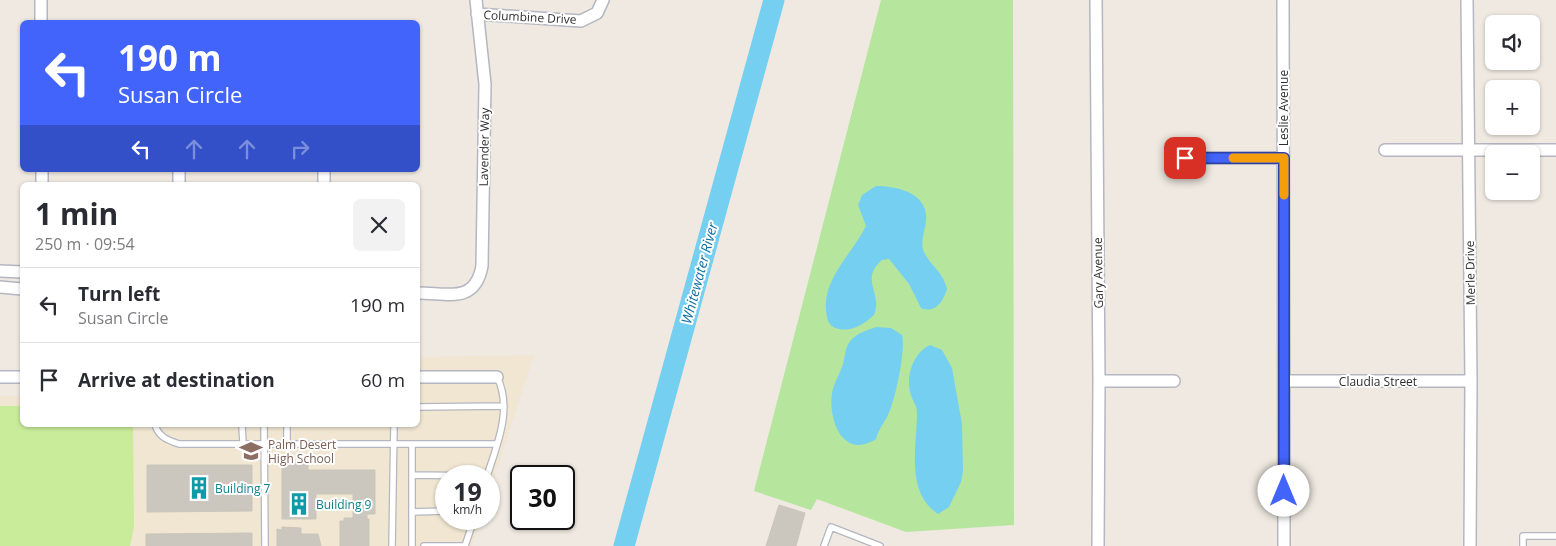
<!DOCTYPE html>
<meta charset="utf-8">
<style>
body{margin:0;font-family:"Open Sans",sans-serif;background:#f2f2f3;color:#2b2b33;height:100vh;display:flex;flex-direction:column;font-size:19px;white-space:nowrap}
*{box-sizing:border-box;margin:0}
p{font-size:16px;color:#7c7c81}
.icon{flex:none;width:28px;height:28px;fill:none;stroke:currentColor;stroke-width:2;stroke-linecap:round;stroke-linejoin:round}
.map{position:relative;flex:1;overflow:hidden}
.details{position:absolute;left:20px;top:182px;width:400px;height:245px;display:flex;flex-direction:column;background:#fff;border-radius:8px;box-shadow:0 1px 4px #0004}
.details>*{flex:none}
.guide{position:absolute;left:20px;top:20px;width:400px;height:152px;border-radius:8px;box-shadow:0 1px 4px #0004;background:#4264fb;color:#fff;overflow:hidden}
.controls{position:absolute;left:1485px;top:15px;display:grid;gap:10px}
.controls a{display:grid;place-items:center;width:55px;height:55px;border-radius:8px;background:#fff;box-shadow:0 1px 4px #0004;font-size:25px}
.speed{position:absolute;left:435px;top:465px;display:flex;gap:10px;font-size:25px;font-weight:700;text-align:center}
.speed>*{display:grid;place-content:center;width:65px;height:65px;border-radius:50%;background:#fff;box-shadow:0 1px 4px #0004;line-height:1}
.speed small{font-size:12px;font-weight:400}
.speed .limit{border:2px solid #111;border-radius:8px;background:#fff;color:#111}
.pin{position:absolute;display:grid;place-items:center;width:42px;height:42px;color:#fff;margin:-21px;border-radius:10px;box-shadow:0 2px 8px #0006}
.me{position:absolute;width:55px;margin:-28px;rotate:0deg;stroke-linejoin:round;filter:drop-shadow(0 0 4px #0008)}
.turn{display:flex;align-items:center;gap:18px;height:105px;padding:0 15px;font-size:22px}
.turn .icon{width:65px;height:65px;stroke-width:2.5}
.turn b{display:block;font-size:35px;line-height:42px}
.lanes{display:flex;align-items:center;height:48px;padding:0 15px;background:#0003;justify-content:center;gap:25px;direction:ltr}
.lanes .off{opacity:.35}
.round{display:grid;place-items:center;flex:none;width:52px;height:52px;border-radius:8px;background:#f2f2f3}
.summary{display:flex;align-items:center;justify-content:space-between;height:85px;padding:0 15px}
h1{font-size:30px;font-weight:700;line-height:38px}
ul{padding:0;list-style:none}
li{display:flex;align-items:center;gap:15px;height:75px;padding:0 15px;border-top:1px solid #e1e1e2}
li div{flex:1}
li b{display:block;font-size:19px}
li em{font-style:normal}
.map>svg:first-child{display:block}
.education{fill:#f0e6d1}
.green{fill:#b6e59e}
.pitch{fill:#c9ec9a}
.water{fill:#75cff0}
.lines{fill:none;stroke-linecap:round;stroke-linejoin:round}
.river{stroke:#75cff0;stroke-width:21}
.building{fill:#cbc7bf;stroke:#cbc5ba}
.lane-casing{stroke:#b4b7c1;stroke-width:8}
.street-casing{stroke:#b4b7c1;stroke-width:14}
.lane{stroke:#fff;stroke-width:5.5}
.street{stroke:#fff;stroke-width:11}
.route-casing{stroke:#2b41a3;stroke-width:12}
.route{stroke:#4264fb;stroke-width:9}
.slow{stroke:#f59e0b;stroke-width:9}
.labels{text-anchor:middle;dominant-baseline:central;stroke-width:4;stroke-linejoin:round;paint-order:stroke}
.street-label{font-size:12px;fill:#2e2e2e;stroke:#fff}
.education-label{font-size:12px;fill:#785e54;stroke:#fff;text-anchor:start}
.culture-label{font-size:12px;fill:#0d838f;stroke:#fff;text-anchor:start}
.water-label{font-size:14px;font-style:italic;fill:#0d6fa3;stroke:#fff}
</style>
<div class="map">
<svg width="1556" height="546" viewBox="0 0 1556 546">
<rect width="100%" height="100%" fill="#efe9e1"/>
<path class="education" d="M534 355 489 494V476H446V519H481L472 546H0V396H22V425H418V357Z"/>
<path class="green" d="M881 0H1013L1014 525 906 532 817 499 811 510 754 491Z"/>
<path class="pitch" d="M0 406H22V425H133L134 526 130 546H0Z"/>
<path class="water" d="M876 186C897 186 929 193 926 221 925 231 919 245 925 254 933 268 943 272 947 289 943 302 935 314 921 308L909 284 889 259 882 260C859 280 883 293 874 315 865 323 853 332 839 329 833 328 828 324 827 317 819 281 852 255 866 226L858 205 862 195Z
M876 327 891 328 902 335C906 351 895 400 888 415 884 423 879 428 876 439 843 460 828 420 832 393 834 382 840 374 843 364 846 354 844 348 852 339 858 333 868 330 876 327Z
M930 345 942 350 952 368 962 424 963 471 961 482 949 507 938 514C905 492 917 446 917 413 917 405 913 402 911 395 905 377 913 353 930 345Z"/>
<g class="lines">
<path class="river" d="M624 546 774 0"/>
</g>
<path class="building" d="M282 461H308V470H375V514H367V519H369V546H340V521H344V518H353V494H316V519H282Z
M147 465H252V511L147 512Z
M779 505 805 513 796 546H766Z
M282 527 301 528V534H318L321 546H277V529L282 530Z
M252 533V546H146V534Z"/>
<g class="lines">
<defs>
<path id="lane" d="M418 407 504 406
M155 425C159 437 167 440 179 444H497
M242 425 243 444
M264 425 265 546
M287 444V425
M412 444V546
M412 475 487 476
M487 476C497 445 513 408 497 377
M412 512 446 511
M392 546 394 425
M424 546H465
M465 546 474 519
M824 546 831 527 880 546
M1523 546V536H1556"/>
<path id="street" d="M41 0V22
M1096 0 1099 381 1098 546
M1283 0 1284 546
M1467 0 1471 381 1470 546
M477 14 581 21 597 13 603 0
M1385 150H1556
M1185 158H1283
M42 170V185
M179 170V185
M324 170V185
M0 271 22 272
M0 287 22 289
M418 293C448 293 475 304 482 266L485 84 476 0
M0 377H22
M418 377H497
M1099 381H1174
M1285 381H1471"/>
</defs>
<use href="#lane" class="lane-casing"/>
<use href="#street" class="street-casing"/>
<use href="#lane" class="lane"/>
<use href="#street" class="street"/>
</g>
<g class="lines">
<defs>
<path id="route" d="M1185 158H1284V491"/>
</defs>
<use href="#route" class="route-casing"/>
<use href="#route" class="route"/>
<path class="slow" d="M1233 158H1284V195"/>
</g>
<defs>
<symbol id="school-bare" viewBox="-9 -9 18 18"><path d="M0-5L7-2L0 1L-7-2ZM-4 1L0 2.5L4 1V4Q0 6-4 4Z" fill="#8d6e63" stroke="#fff" stroke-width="2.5" paint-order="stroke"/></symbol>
<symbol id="building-bare" viewBox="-9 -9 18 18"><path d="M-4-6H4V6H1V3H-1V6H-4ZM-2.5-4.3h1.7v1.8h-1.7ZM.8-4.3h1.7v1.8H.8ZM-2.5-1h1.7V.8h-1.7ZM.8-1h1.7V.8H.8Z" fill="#0f9aa8" stroke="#fff" stroke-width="2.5" paint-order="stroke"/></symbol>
</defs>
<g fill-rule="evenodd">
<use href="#school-bare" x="235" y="435" width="32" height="32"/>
<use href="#building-bare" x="183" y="472" width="32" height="32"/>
<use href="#building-bare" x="283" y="488" width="32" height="32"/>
</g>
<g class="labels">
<g class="street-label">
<text transform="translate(530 17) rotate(3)">Columbine Drive</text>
<text transform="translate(1283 108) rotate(-90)">Leslie Avenue</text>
<text transform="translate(484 147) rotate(-89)">Lavender Way</text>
<text transform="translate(1098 273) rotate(-91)">Gary Avenue</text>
<text transform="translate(1470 273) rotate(-91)">Merle Drive</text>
<text x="1378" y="381">Claudia Street</text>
</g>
<g class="education-label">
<text x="268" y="444">Palm Desert<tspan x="268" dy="14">High School</tspan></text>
</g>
<g class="culture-label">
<text x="215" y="488">Building 7</text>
<text x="316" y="504">Building 9</text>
</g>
<g class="water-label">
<text transform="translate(699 273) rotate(-75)">Whitewater River</text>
</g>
</g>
</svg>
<div class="controls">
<a><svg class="icon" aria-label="sound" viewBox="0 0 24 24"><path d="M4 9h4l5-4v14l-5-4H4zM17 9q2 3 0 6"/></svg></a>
<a>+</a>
<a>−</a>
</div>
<div class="speed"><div>19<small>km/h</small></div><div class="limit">30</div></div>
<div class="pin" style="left:1185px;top:158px;background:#d93025"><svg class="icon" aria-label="arrive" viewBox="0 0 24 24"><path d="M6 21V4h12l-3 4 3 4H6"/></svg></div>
<svg class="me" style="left:1284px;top:491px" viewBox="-20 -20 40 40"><circle r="19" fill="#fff"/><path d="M0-13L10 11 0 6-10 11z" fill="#4264fb"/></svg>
<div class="guide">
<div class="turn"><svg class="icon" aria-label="left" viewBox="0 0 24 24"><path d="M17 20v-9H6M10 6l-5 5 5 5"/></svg><div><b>190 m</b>Susan Circle</div></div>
<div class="lanes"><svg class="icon" aria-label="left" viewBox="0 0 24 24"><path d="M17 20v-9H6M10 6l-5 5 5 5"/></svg><svg class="icon off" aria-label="ahead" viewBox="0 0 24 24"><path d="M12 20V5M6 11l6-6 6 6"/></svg><svg class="icon off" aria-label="ahead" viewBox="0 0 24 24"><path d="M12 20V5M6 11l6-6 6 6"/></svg><svg class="icon off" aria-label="right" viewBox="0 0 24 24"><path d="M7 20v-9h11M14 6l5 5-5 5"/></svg></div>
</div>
<section class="details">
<div class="summary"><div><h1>1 min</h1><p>250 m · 09:54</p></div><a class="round"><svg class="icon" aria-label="close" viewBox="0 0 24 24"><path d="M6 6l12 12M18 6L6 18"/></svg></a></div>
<ul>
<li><svg class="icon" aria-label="left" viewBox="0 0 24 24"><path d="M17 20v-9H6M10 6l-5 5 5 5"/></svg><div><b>Turn left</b><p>Susan Circle</p></div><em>190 m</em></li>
<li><svg class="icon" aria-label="arrive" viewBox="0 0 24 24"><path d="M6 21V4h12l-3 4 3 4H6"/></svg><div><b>Arrive at destination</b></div><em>60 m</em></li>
</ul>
</section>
</div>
